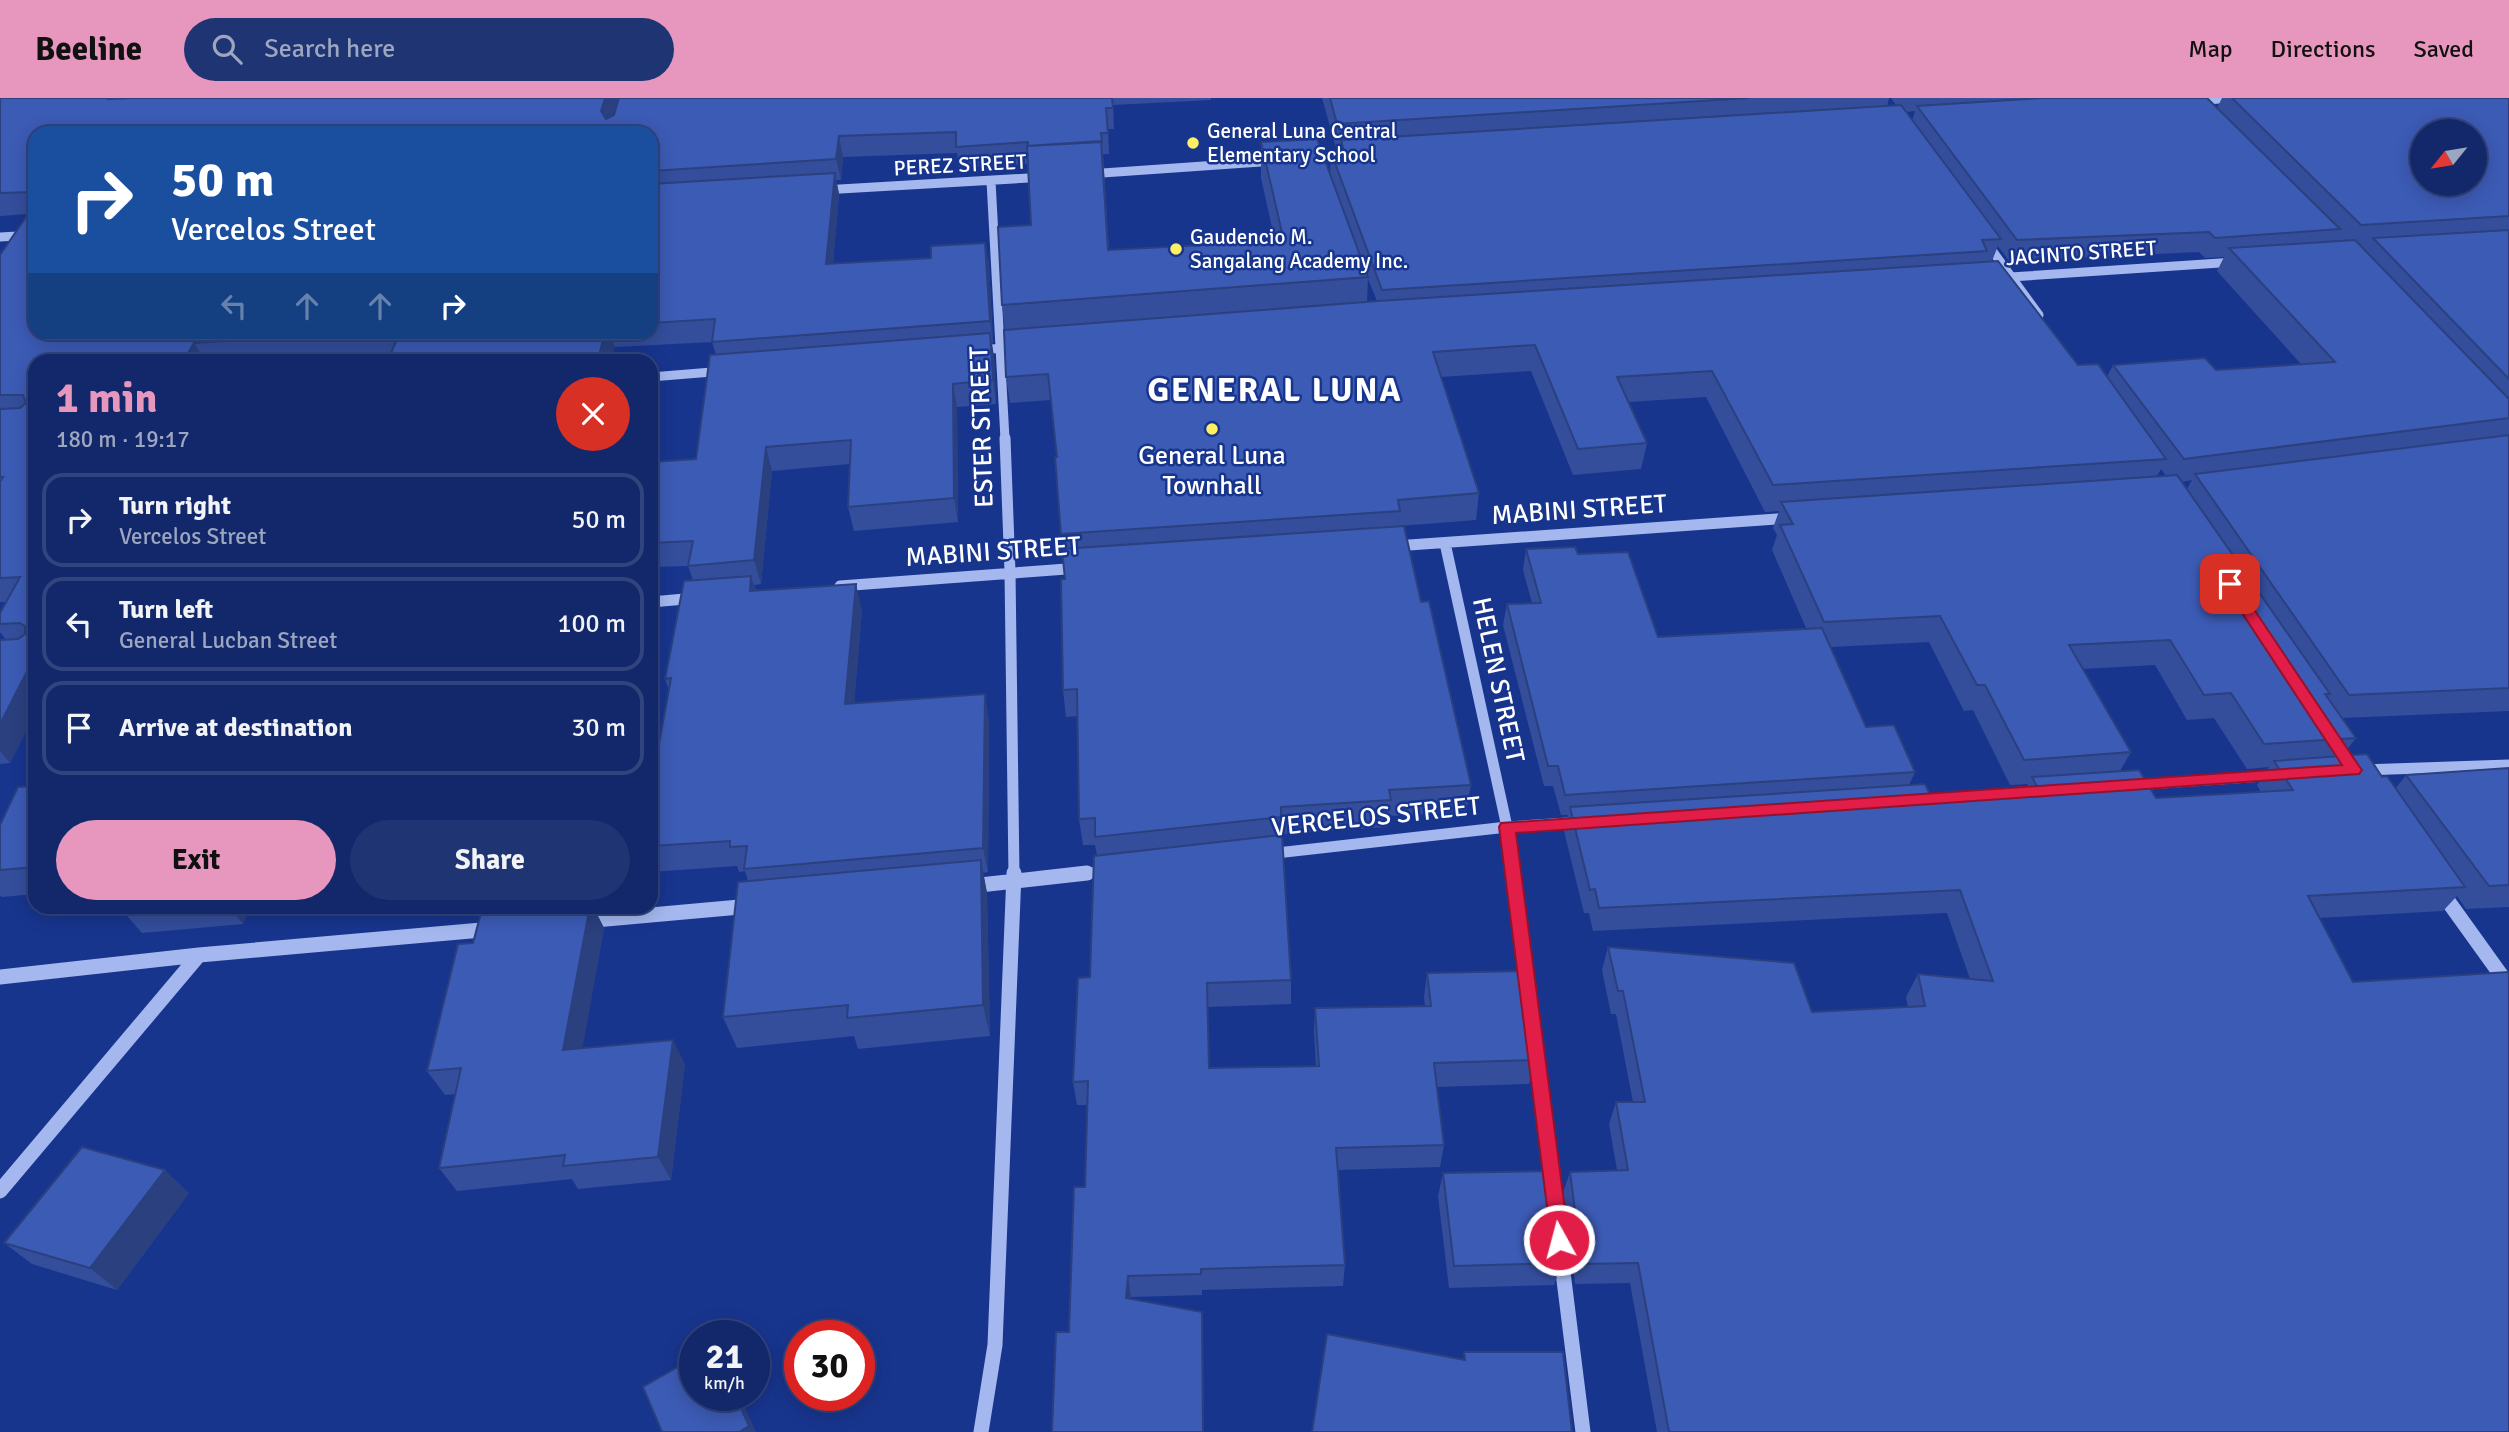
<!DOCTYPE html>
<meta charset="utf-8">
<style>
body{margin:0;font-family:Signika,sans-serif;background:#1f3472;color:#f1f3f6;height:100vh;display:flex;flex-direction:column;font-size:26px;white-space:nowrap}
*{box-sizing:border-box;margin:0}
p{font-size:23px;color:#9ca6c1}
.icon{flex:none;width:38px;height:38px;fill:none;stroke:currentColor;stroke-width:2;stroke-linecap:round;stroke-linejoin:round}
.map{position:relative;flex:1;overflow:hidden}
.side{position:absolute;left:28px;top:256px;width:630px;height:560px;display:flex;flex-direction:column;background:#12286a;border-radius:21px;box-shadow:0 4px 18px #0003,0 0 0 2px #31447e}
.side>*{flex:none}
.hud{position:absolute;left:28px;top:28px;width:630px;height:214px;border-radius:21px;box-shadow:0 4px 18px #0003,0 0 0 2px #31447e;background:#1a4fa0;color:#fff;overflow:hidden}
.needle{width:46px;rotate:240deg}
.controls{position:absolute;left:2410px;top:21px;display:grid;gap:14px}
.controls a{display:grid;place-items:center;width:77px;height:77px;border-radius:50%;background:#12286a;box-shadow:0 4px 18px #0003,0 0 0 2px #31447e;font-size:35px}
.speed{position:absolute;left:679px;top:1222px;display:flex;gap:14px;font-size:35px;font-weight:700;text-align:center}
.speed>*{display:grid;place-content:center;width:91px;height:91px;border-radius:50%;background:#12286a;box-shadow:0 4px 18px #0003,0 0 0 2px #31447e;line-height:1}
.speed small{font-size:18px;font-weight:400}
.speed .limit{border:10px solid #d22;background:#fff;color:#111}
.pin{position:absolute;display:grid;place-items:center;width:60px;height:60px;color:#fff;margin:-30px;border-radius:14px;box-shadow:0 4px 10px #0006}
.me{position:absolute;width:77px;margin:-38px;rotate:353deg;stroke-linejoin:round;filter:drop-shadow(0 0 5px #0008)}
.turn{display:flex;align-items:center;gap:24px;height:147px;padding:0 28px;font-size:32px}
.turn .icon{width:91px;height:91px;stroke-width:2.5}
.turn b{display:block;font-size:49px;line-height:60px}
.lanes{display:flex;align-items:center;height:66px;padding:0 28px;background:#0003;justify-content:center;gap:35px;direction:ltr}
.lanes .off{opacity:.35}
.round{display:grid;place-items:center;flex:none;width:74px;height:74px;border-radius:37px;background:#1f3472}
.headline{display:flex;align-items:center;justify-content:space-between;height:119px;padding:0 28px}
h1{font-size:42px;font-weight:700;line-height:52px;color:#e797bd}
.cta{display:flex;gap:14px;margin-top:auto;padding:14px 28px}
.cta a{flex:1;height:80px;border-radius:42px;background:#e797bd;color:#111;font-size:28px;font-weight:700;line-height:80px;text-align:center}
.cta a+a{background:#1f3472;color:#f1f3f6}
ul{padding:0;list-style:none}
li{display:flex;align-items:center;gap:21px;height:94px;margin:0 14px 10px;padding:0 14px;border:4px solid #31447e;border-radius:21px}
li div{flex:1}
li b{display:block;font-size:26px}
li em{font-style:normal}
header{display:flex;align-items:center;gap:42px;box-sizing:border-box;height:98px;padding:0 35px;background:#e797bd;color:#111}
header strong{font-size:33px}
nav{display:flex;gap:38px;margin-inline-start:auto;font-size:24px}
.search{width:490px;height:63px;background:#1f3472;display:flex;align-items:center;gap:18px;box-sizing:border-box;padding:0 24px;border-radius:38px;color:#9ca6c1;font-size:26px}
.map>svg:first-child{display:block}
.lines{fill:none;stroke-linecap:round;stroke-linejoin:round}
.minor-far2{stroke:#a4b8ef;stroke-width:9}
.minor-far1{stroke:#a4b8ef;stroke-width:11}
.minor{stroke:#a4b8ef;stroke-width:15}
.wall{fill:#344e9c;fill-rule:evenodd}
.shaded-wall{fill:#2a407f}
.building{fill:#3c5bb5;stroke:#2a407f;stroke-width:2;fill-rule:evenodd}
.route{fill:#e11d48;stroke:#92132f;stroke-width:2}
.poi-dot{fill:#fff062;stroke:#18358e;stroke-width:2.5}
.labels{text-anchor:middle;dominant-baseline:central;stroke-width:5;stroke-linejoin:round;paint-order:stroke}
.far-poi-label{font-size:21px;fill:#fff;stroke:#18358e;text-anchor:start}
.far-street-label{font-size:21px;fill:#fff;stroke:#18358e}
.street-label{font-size:26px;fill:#fff;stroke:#18358e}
.poi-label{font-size:26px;fill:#fff;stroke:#18358e}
.district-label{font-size:33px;font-weight:bold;letter-spacing:2px;fill:#fff;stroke:#18358e}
</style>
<header>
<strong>Beeline</strong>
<div class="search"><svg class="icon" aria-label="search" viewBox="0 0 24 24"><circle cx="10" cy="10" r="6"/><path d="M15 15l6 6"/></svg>Search here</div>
<nav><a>Map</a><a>Directions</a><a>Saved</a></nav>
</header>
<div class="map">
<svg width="2509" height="1334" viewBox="0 0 2509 1334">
<rect width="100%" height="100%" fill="#18358e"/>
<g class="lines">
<path class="minor-far2" d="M2192 3 2234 0
M1088 76 1276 63
M991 83 1005 341
M823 92 1046 79
M0 139 35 137
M1986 144 2039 217
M1995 180 2235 164
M976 252 1020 249
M651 279 724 273"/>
<path class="minor-far1" d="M1005 340 1010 474 1014 777
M1445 445 1507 729 1513 777
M1395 448 1792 420
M840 488 1080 470
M651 504 696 500
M2362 672 2509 667
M2132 687 2278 677
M1915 702 2037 693
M1267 756 1507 729 1583 724
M1071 777 1110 773"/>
<path class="minor" d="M1513 775 1583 1334
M971 788 1087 775
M2440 792 2509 888
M584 823 751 808
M0 879 199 857 493 831
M0 1093 199 857
M981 1334 995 1247 1014 775"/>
</g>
<path class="wall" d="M0 0H618L612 17H614L619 0H1211V2L1113 7 1114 31H1108L1109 56H1103L1109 152 1275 143 1261 80V44L1330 76 1331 54H1340L1341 50H1336L1322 0H1889L1887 8 1896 7 1891 0H2207L2217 10 2222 0H2509V613L2342 620 2356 640 2342 658 2382 679 2395 691 2406 677 2509 670V809L2466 811 2457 798 2443 813 2319 820 2509 1334H1657L1630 1185 1575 1186 1563 1095 1570 1074 1617 1072 1609 1026 1616 1004H1633L1616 916H1611L1602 872 1608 849 1812 914 1908 909 1906 899 1918 876 1970 881 1947 815 1593 833 1589 815H1584L1564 733 1568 717H1561L1553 688H1544L1503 527 1507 506 1532 505 1523 472 1526 451 1578 456 1658 539 1806 530 1772 452 1777 437 1773 430 1779 413 1765 414 1706 299 1629 304 1647 345 1641 371 1573 377 1531 273 1441 279 1479 395 1476 422 1399 428 1421 504 1471 687 1466 714 1389 718 1388 729 1281 736 1291 882V906L1208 909 1209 970 1316 968 1314 934 1315 910 1425 908 1424 899 1427 875 1535 962 1529 986 1437 989 1444 1047 1440 1069 1338 1072 1345 1167 1343 1188 1202 1192V1197L1131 1199V1201L1202 1214 1204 1334H1052L1069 1234 1085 1089 1088 1007H1077L1073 984 1090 879 1097 757 1095 747H1083L1079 721 1078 618 1066 619 1063 592 1065 481 1057 359 1051 302 1010 305 1006 279 1005 232 1002 207 1031 127 1028 66 959 70 957 55 843 59 841 82H836L839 96 833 166 931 160 985 145 989 166 993 245H992L994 259 996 306 957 309 958 424 854 433 848 409 850 366 772 373 761 486 754 487 756 492 862 512 854 605 989 622 988 774 983 775 987 795 990 938 858 951 854 938 737 950 723 919 748 783 745 773 739 774 737 768 651 774V668H655L669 592 665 581 693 482 688 468 651 469V364L696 361 716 257 712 244 615 249 390 256 280 262H35V615L10 665 0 666V542H6L0 534V515L6 504H0V157L28 116 0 118ZM1915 13 1912 23 1906 14ZM35 35H651V234H35ZM1998 148 2009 163 2199 154 2205 160 2224 159 2217 173 2301 266 2216 272 2113 267 2107 279 2078 267 1992 163ZM1368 181 1377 203 1367 204ZM2161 371 2166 378H2157ZM2192 382 2187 391 2182 384ZM1929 544 1964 613 1973 612 2010 687 2028 686 2021 699 1933 703 1909 687 1915 674 1866 629 1830 549ZM2155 567 2187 622 2214 620 2247 671 2269 669 2257 687 2261 694 2156 700 2120 673 2131 654 2082 571Z
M35 688V796L2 799 0 797V727Z
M121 808H250L243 826 142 835 120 810Z
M495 808H608L594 811 604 830 582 950 685 966 671 1082 578 1091 572 1081 457 1093 439 1070 455 996 445 997 427 973 473 845 498 813Z
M1443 1075 1562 1165 1554 1187 1449 1190 1438 1098Z
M189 1095 117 1192 32 1166 4 1145Z"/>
<path class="shaded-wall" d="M605 0H618L607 34 601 13Z
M839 38 843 59 841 82 836 61Z
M835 75 839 96 831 188 826 166Z
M985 145 989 166 993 245 990 223Z
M605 234H609L615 249 611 262H598Z
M990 235 994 259 996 306 993 282Z
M194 245 205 262H184Z
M953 286 957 309 958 424 954 400Z
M766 349 772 373 761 486 754 462Z
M751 478 759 503 750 493Z
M856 486 862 512 852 631 845 606Z
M35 558V615L10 665 0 653V626Z
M985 596 989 622 988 774 983 750Z
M981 762 987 795 990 938 983 907Z
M229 808H250L243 826Z
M590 808H593L604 830 578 976 563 952Z
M673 942 685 966 671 1082 658 1059Z
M165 1072 189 1095 117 1192 90 1170Z
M1128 1178 1131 1199 1129 1220 1126 1200Z
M1202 1214 1203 1234 1204 1334H1203Z
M735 1297H739L756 1334H739Z"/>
<path class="building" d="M0 0H110L109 1 131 0H605L601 13 606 21 614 17 619 0H1112L1113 10H1106L1108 35H1101L1102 44 1028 48V44L956 49V34L839 38 836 61 651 73V35H35V94L0 95Z
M1330 0H1749L1337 26Z
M2042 0H2207L2340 131 2215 140 2209 134 2017 142 1917 8Z
M2232 0H2509V118L2361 127ZM2422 33H2474V86H2422Z
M1901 7 2001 141 1982 142 1987 153 1382 192 1331 54H1344L1341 42Z
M1317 41 1368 179 1002 207 998 129 1031 127 1027 48 1101 43 1108 152 1284 143 1261 44Z
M835 75 826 166 931 160V148L985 145 990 223 712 244 715 221 651 225V86Z
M35 106V234H367L194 245 184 262H35V558L0 626V542L18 541 25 536V528L20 525 0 526V515L20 479 0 480V384L3 379H0V311L20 310 26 305 23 297H0V157Z
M2509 132V281L2373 140Z
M2355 142 2509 301V320L2184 361 2113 267 2205 260 2216 272 2335 264 2229 150Z
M1998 163 2078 267 2098 266 2166 361 1773 387 1712 273 1617 279 1647 345 1578 351 1535 247 1433 254 1479 395 1398 402 1400 413 1061 436 1055 359H1057L1048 276 1006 279 1004 232 1378 203Z
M400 234H605L598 262H388Z
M990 235 993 282 953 286 954 400 848 409 851 342 766 349 754 462 688 468 693 443 651 445V364L696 361 710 257Z
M2509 337V590L2349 597 2195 376Z
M2177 377 2330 596H2325L2356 640 2264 646 2231 595 2204 597 2170 542 2069 547 2131 654 2024 662 1985 587H1977L1940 518 1824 524 1780 427 1793 426 1781 404Z
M1404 428 1421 504 1429 503 1471 687 1389 692 1391 702 1281 709V719L1095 739V720L1079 721 1077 591 1063 592 1061 481H1065L1062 451Z
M1575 449 1578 456 1628 454 1658 539 1822 530 1866 629 1894 627 1915 674 1565 697 1558 668H1548L1507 506 1541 505 1526 451Z
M751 478 750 493 856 486 845 606 985 596 983 750 744 771 747 748 730 749V743L651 748V668H655L671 580 665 581 684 483Z
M2367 656 2382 679 2387 678 2465 789 2308 798 2353 884 2509 874V1334H1669L1638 1165 1582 1166 1570 1074 1628 1072 1616 1004H1645L1623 893H1618L1608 849 1794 865 1812 914 1925 908 1918 876 1993 883 1960 792 1599 810 1595 791 1590 792 1570 709 1925 686 1933 703 2042 698 2032 679 2139 672 2156 700 2293 692 2274 663Z
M2509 670V787L2489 788 2406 677Z
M35 688V769L0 772V727L18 689Z
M1282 737 1291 882 1207 885 1209 970 1319 968 1315 910 1431 908 1427 875 1524 873 1535 962 1434 965 1444 1047 1336 1050 1345 1167 1201 1171V1176L1128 1178 1126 1200 1202 1214 1203 1334H1052L1056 1234H1069L1074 1089H1085L1088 983 1073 984 1078 880 1090 879 1094 758Z
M981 762 983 907 847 920 848 907 723 919 738 784Z
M548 808H590L563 952 673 942 658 1059 563 1068 565 1057 439 1070 461 970 427 973 458 846 473 845 481 815Z
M82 1049 165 1072 90 1170 4 1145Z
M1550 1073 1562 1165 1454 1168 1443 1075Z
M1327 1236 1465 1262 1464 1254H1563L1572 1334H1312Z
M695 1259V1297H735L749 1328 739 1334H662L643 1289Z"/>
<path class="route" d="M2230 481 2235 483 2359 668 2362 672 2359 676 1516 735 1569 1142 1566 1148 1559 1151 1552 1148 1499 729 1501 725 2342 667 2223 486Z"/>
<g class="poi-dot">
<circle cx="1193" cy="45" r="7"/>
<circle cx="1176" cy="151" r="7"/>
<circle cx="1212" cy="331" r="7"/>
</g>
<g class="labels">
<g class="far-poi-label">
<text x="1207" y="33">General Luna Central<tspan x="1207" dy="24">Elementary School</tspan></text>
<text x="1190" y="139">Gaudencio M.<tspan x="1190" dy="24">Sangalang Academy Inc.</tspan></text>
</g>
<g class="far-street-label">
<text transform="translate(960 67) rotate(-3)">PEREZ STREET</text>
<text transform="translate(2081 155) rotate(-4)">JACINTO STREET</text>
</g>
<g class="street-label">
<text transform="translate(982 329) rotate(-92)">ESTER STREET</text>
<text transform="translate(1579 412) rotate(-4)">MABINI STREET</text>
<text transform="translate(993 454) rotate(-4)">MABINI STREET</text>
<text transform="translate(1498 582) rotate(78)">HELEN STREET</text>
<text transform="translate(1376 719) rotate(-6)">VERCELOS STREET</text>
</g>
<g class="poi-label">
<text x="1212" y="358">General Luna<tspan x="1212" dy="30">Townhall</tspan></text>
</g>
<g class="district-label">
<text x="1275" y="292">GENERAL LUNA</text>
</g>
</g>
</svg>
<div class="controls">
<a><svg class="needle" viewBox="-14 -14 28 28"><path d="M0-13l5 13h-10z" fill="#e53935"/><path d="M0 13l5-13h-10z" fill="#9ca6c1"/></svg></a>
</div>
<div class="speed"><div>21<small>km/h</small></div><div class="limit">30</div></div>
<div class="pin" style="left:2230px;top:486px;background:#d93025"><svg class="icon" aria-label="arrive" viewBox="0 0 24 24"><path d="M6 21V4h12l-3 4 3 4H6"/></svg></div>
<svg class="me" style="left:1559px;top:1142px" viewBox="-20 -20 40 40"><circle r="17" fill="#e11d48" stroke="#fff" stroke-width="3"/><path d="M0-11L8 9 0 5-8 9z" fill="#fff"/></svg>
<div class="hud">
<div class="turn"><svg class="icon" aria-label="right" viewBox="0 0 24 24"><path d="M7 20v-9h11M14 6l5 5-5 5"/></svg><div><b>50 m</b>Vercelos Street</div></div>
<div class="lanes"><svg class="icon off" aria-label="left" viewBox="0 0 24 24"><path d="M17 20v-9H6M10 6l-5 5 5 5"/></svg><svg class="icon off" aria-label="ahead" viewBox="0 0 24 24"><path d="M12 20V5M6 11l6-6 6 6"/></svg><svg class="icon off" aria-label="ahead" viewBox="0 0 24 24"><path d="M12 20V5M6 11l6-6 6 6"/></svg><svg class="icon" aria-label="right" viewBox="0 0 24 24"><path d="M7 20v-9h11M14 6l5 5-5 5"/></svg></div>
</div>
<section class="side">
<div class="headline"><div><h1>1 min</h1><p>180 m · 19:17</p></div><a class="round" style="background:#d93025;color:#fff"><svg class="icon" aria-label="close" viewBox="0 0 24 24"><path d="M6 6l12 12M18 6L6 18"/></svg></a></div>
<ul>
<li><svg class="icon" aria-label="right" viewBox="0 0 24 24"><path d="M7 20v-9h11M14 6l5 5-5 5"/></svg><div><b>Turn right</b><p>Vercelos Street</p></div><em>50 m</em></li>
<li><svg class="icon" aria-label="left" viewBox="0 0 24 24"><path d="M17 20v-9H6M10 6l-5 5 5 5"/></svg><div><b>Turn left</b><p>General Lucban Street</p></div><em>100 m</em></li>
<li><svg class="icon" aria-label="arrive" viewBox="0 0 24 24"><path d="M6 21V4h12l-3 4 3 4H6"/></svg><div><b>Arrive at destination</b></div><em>30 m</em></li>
</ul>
<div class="cta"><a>Exit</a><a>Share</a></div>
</section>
</div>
